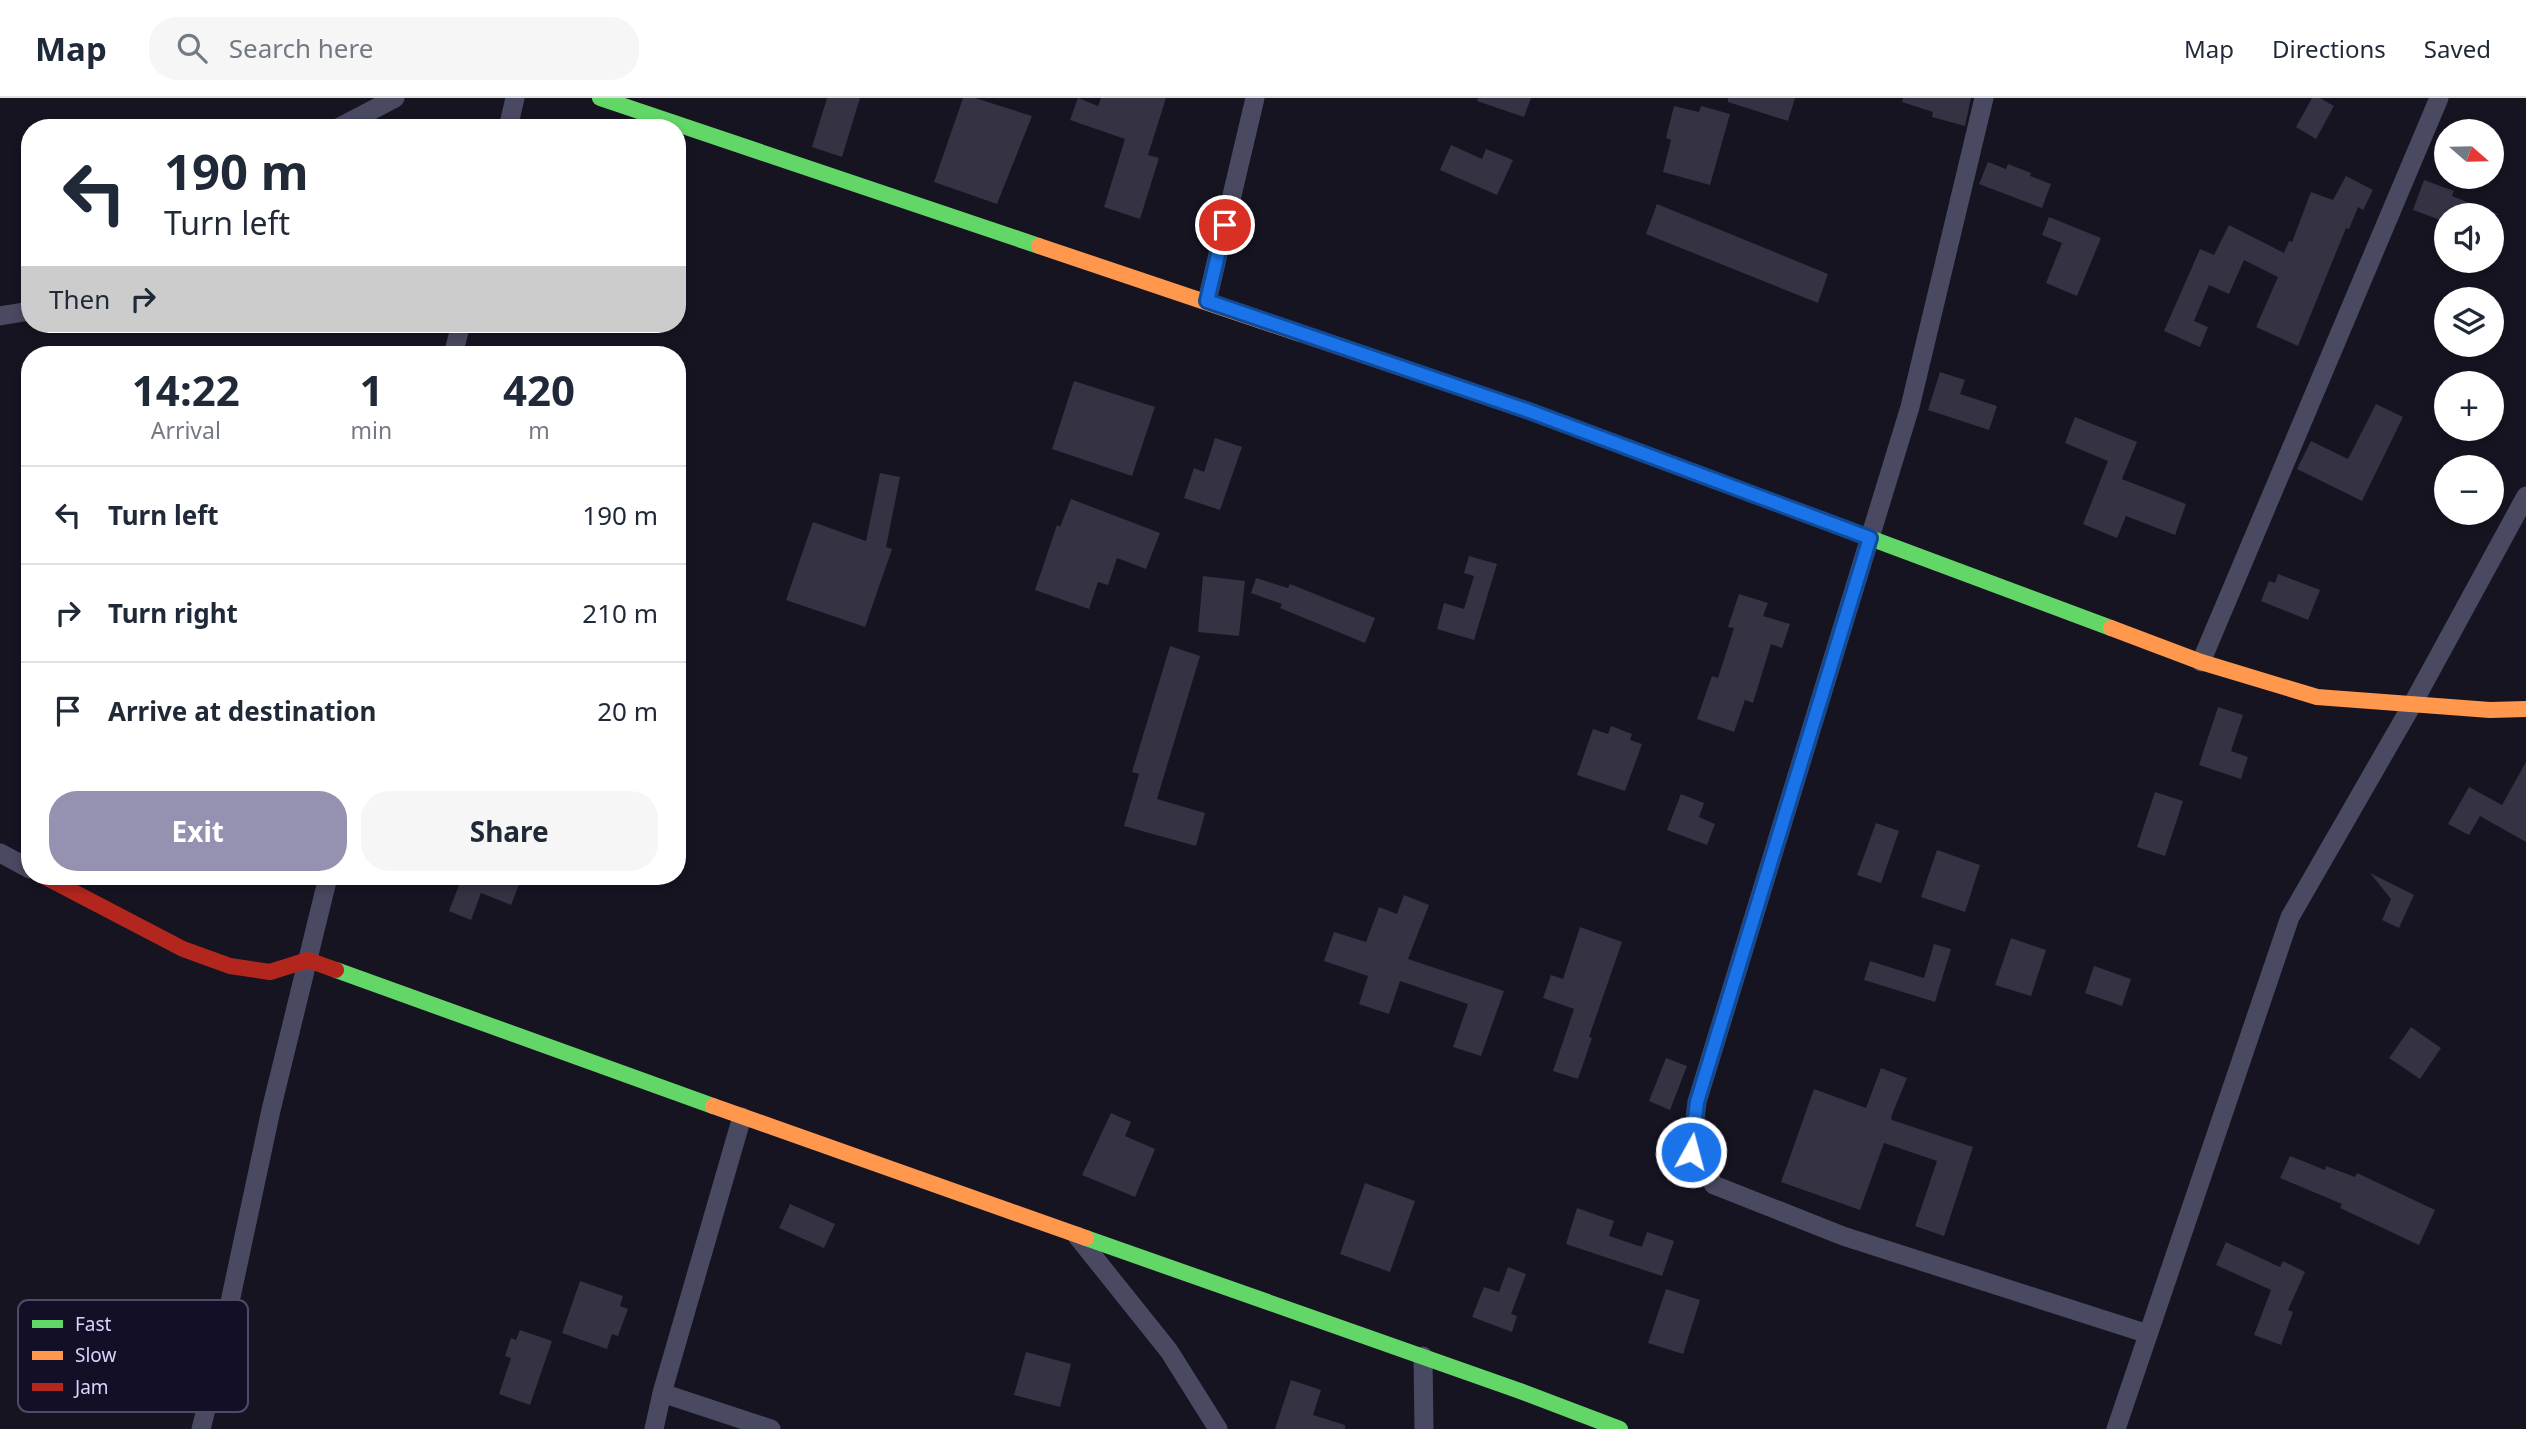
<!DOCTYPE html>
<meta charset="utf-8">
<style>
body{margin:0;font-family:"Noto Sans",sans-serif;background:#f6f6f7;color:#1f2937;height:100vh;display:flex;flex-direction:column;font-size:26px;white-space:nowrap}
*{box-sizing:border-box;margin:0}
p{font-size:23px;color:#747a83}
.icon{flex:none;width:38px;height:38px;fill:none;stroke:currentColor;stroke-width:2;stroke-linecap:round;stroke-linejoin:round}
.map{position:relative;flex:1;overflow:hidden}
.details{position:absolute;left:21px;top:248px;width:665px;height:539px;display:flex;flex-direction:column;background:#fff;border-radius:28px;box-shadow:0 4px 10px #0003}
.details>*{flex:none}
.guide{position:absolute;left:21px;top:21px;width:665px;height:214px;border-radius:28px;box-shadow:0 4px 10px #0003;background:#fff;color:#1f2937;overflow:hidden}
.needle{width:46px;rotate:110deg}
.fabs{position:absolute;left:2434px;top:21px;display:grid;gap:14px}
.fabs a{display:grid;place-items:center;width:70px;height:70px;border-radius:50%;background:#fff;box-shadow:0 4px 10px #0003;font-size:35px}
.pin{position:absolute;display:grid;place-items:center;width:60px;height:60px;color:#fff;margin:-30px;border:4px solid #fff;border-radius:50%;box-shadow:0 2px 7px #0007}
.me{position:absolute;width:77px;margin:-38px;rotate:7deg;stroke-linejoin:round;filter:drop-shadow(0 0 5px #0008)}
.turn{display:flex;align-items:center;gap:24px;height:147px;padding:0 28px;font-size:32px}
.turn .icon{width:91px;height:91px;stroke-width:2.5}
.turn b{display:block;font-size:49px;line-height:60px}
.then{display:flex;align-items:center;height:66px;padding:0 28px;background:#0003;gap:14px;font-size:26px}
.eta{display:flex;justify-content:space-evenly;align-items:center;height:119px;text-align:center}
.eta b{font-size:42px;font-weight:700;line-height:49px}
.primary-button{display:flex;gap:14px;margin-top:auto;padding:14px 28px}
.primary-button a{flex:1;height:80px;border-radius:28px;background:#9591b1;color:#fff;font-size:28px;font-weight:700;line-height:80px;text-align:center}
.primary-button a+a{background:#f6f6f7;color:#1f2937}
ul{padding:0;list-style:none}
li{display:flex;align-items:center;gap:21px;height:98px;padding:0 28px;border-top:2px solid #e0e1e3}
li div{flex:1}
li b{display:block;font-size:26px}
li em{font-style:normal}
header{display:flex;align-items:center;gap:42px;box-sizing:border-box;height:98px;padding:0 35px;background:#fff;border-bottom:2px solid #e0e1e3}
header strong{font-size:33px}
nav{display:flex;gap:38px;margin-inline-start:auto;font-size:24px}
.search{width:490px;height:63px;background:#f6f6f7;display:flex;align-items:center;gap:18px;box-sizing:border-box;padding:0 24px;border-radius:28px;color:#747a83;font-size:26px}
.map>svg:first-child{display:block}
.building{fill:#343243}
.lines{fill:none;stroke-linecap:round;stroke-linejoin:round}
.street{stroke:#4a4962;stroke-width:19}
.fast{stroke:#63d668;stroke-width:16}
.slow{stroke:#ff974d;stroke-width:16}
.jam{stroke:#b3261e;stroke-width:16}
.route-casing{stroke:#114b97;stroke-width:18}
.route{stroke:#1a73e8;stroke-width:12}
.key{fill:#130f26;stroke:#4e4a67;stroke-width:2}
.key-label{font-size:19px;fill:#d9d4ff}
</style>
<header>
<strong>Map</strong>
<div class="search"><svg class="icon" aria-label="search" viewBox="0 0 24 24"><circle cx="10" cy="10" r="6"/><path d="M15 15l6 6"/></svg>Search here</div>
<nav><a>Map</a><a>Directions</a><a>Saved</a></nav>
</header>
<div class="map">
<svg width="2526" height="1331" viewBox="0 0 2526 1331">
<rect width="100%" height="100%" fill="#161421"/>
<path class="building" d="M827 0H860L842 59 812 49Z
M963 0H975L1032 18 997 106 934 84Z
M1078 0 1098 8 1101 0H1166L1148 57 1159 60 1140 121 1104 109 1125 41 1070 22Z
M1478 0H1531L1524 19 1477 3Z
M1728 0H1795L1788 23 1728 4Z
M1903 0H1971L1965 28 1932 19 1933 14 1902 4Z
M2312 0H2320L2334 8 2316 41 2296 29Z
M1674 8 1699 14 1701 8 1730 16 1710 87 1663 74 1671 42 1666 40Z
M1451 47 1482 61 1486 51 1513 62 1497 97 1440 72Z
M1988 64 2006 71 2008 66 2031 75 2030 78 2051 86 2042 110 1979 86Z
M2346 78 2373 92 2363 112 2358 109 2349 131 2346 130 2298 248 2256 229 2278 179 2244 162 2229 196 2209 187 2194 223 2208 229 2200 249 2164 233 2200 151 2214 157 2229 127 2284 155 2289 143 2292 144 2311 94 2333 102Z
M2424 82 2454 93 2452 98 2499 117H2446V124L2413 112Z
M1657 106 1828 176 1818 205 1646 136Z
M2049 119 2101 140 2077 198 2046 185 2062 145 2042 137Z
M1940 274 1965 282 1960 296 1997 308 1989 332 1928 312Z
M1074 283 1155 309 1132 378 1052 351Z
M2376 306 2403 319 2362 403 2297 371 2311 343 2348 361Z
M2075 319 2137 344 2122 381 2186 406 2175 437 2126 418 2117 440 2083 426 2108 363 2065 345Z
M1215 340 1242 349 1220 412 1184 400 1194 370 1204 374Z
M880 375 900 379 886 449 892 451 865 529 786 502 813 424 866 443Z
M1071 401 1160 435 1146 471 1117 460 1108 487 1098 484 1089 511 1035 492 1057 427 1060 429Z
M1469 458 1497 466 1474 542 1437 531 1444 505 1464 511 1474 478 1464 475Z
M2278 476 2320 492 2308 522 2261 503 2269 483 2275 485Z
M1203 478 1245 483 1239 538 1198 534Z
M1256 480 1288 490 1290 486 1375 520 1365 545 1280 510 1282 506 1251 495Z
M1739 496 1768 505 1763 518 1790 526 1782 550 1771 546 1753 605 1745 602 1734 634 1697 621 1712 578 1718 580 1734 530 1728 529Z
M1170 548 1200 558 1157 701 1205 715 1196 748 1124 728 1139 676 1132 674Z
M2218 609 2243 617 2231 653 2248 659 2241 681 2199 667Z
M1611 628 1632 636 1630 642 1642 646 1625 693 1577 677 1593 631 1608 636Z
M2526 664V744L2480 718 2469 737 2448 726 2469 689 2502 707Z
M2155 694 2183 703 2165 758 2137 749Z
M1681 696 1704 705 1699 719 1715 726 1707 747 1667 732Z
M1876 725 1899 733 1881 785 1857 777Z
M1937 752 1980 767 1965 814 1921 799Z
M2370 775 2414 797 2399 830 2382 822 2391 801Z
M441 779H522L511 807 481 795 471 822 449 813 459 787Z
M1404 797 1429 807 1408 861 1504 893 1481 958 1453 949 1468 906 1400 883 1389 916 1359 906 1368 878 1324 863 1334 834 1366 844 1379 809 1397 816Z
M1580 829 1622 844 1589 939 1592 940 1578 981 1553 973 1574 911 1543 900 1551 877 1563 881Z
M2011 840 2046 852 2031 898 1995 887Z
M1934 846 1951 851 1935 904 1864 882 1870 863 1924 880Z
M2094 868 2131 881 2122 908 2085 895Z
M2411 929 2441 950 2420 981 2389 960Z
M1666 960 1687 968 1670 1012 1649 1003Z
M1881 970 1907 980 1891 1019 1892 1022 1973 1049 1944 1138 1915 1128 1937 1063 1884 1045 1860 1112 1781 1084 1814 991 1866 1010Z
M1111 1015 1131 1024 1125 1038 1155 1051 1135 1099 1082 1077Z
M2290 1058 2325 1072 2326 1068 2355 1079 2357 1075 2435 1112 2419 1147 2340 1110 2342 1106 2280 1080Z
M1365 1085 1415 1103 1390 1174 1340 1156Z
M790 1106 835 1126 824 1150 779 1130Z
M1577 1110 1614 1123 1609 1138 1642 1149 1647 1134 1674 1143 1662 1178 1566 1146Z
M2226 1144 2280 1169 2283 1163 2305 1174 2288 1212 2293 1214 2281 1247 2254 1237 2271 1192 2216 1167Z
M1508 1169 1526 1176 1511 1216 1517 1218 1512 1234 1472 1219 1484 1189 1499 1194Z
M580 1183 623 1198 620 1208 628 1211 618 1238 612 1236 607 1251 562 1235Z
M1666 1191 1700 1202 1683 1256 1648 1245Z
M520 1232 552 1243 530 1307 499 1296 511 1260 505 1258 511 1240 516 1242Z
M1026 1254 1071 1266 1060 1309 1014 1297Z
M1291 1282 1321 1292 1313 1317 1345 1327V1331H1275Z"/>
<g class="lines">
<path class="street" d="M1984 0 1910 309 1697 1004 1691 1054 1714 1087 1843 1138 2148 1236
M338 30 395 0
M508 30 515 0
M1207 203 1255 0
M0 218 30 213
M453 257 461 226
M2201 564 2439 0
M0 755 30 771
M1077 1138 1169 1253 1218 1331
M1423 1258 1424 1331
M662 1295 771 1331
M201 1331 212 1288 271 1012 328 779
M654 1331 662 1295 742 1019
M2116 1331 2290 819 2412 607 2526 398"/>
<path class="fast" d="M600 0 1039 148
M1543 318 2111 530
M336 872 713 1008
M1086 1140 1520 1293 1620 1331"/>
<path class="slow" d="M1039 148 1300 236
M2111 530 2201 564 2317 599 2490 612 2526 611
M713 1008 1086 1140"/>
<path class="jam" d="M1300 236 1543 318
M45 779 183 851 230 868 270 874 308 862 336 872"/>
</g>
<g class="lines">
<defs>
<path id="route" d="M1225 127 1207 203 1529 313 1870 440 1697 1004 1691 1054"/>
</defs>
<use href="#route" class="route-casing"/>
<use href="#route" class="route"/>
</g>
<rect x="18" y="1202" width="230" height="112" rx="10" class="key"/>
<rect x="32" y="1222" width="31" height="8" fill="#63d668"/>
<rect x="32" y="1253" width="31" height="9" fill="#ff974d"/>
<rect x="32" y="1285" width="31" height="8" fill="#b3261e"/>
<g class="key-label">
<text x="75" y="1233">Fast</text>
<text x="75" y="1264">Slow</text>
<text x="75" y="1296">Jam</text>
</g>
</svg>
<div class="fabs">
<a><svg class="needle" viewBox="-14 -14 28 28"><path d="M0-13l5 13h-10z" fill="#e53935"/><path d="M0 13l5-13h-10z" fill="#747a83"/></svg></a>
<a><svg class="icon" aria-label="sound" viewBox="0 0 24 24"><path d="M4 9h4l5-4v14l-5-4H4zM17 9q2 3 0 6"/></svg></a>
<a><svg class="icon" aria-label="layers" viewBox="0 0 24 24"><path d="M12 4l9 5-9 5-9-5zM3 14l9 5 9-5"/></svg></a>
<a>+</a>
<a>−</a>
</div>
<div class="pin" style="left:1225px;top:127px;background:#d93025"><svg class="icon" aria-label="arrive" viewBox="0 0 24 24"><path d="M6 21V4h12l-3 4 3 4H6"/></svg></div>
<svg class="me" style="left:1691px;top:1054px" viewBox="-20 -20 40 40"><circle r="17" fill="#1a73e8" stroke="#fff" stroke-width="3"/><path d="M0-11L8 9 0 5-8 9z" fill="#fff"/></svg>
<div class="guide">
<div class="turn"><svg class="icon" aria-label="left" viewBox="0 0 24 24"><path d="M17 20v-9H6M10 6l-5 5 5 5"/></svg><div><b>190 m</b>Turn left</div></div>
<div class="then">Then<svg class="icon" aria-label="right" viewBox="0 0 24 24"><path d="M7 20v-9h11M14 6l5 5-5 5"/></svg></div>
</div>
<section class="details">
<div class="eta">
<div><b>14:22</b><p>Arrival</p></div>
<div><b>1</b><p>min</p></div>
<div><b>420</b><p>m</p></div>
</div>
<ul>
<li><svg class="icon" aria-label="left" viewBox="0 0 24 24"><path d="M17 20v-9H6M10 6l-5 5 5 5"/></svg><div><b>Turn left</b></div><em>190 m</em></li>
<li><svg class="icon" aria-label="right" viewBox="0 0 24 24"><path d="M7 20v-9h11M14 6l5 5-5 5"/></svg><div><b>Turn right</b></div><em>210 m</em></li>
<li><svg class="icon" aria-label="arrive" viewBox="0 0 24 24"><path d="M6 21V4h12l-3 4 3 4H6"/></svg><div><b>Arrive at destination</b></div><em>20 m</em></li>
</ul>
<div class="primary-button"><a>Exit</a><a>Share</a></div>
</section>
</div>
